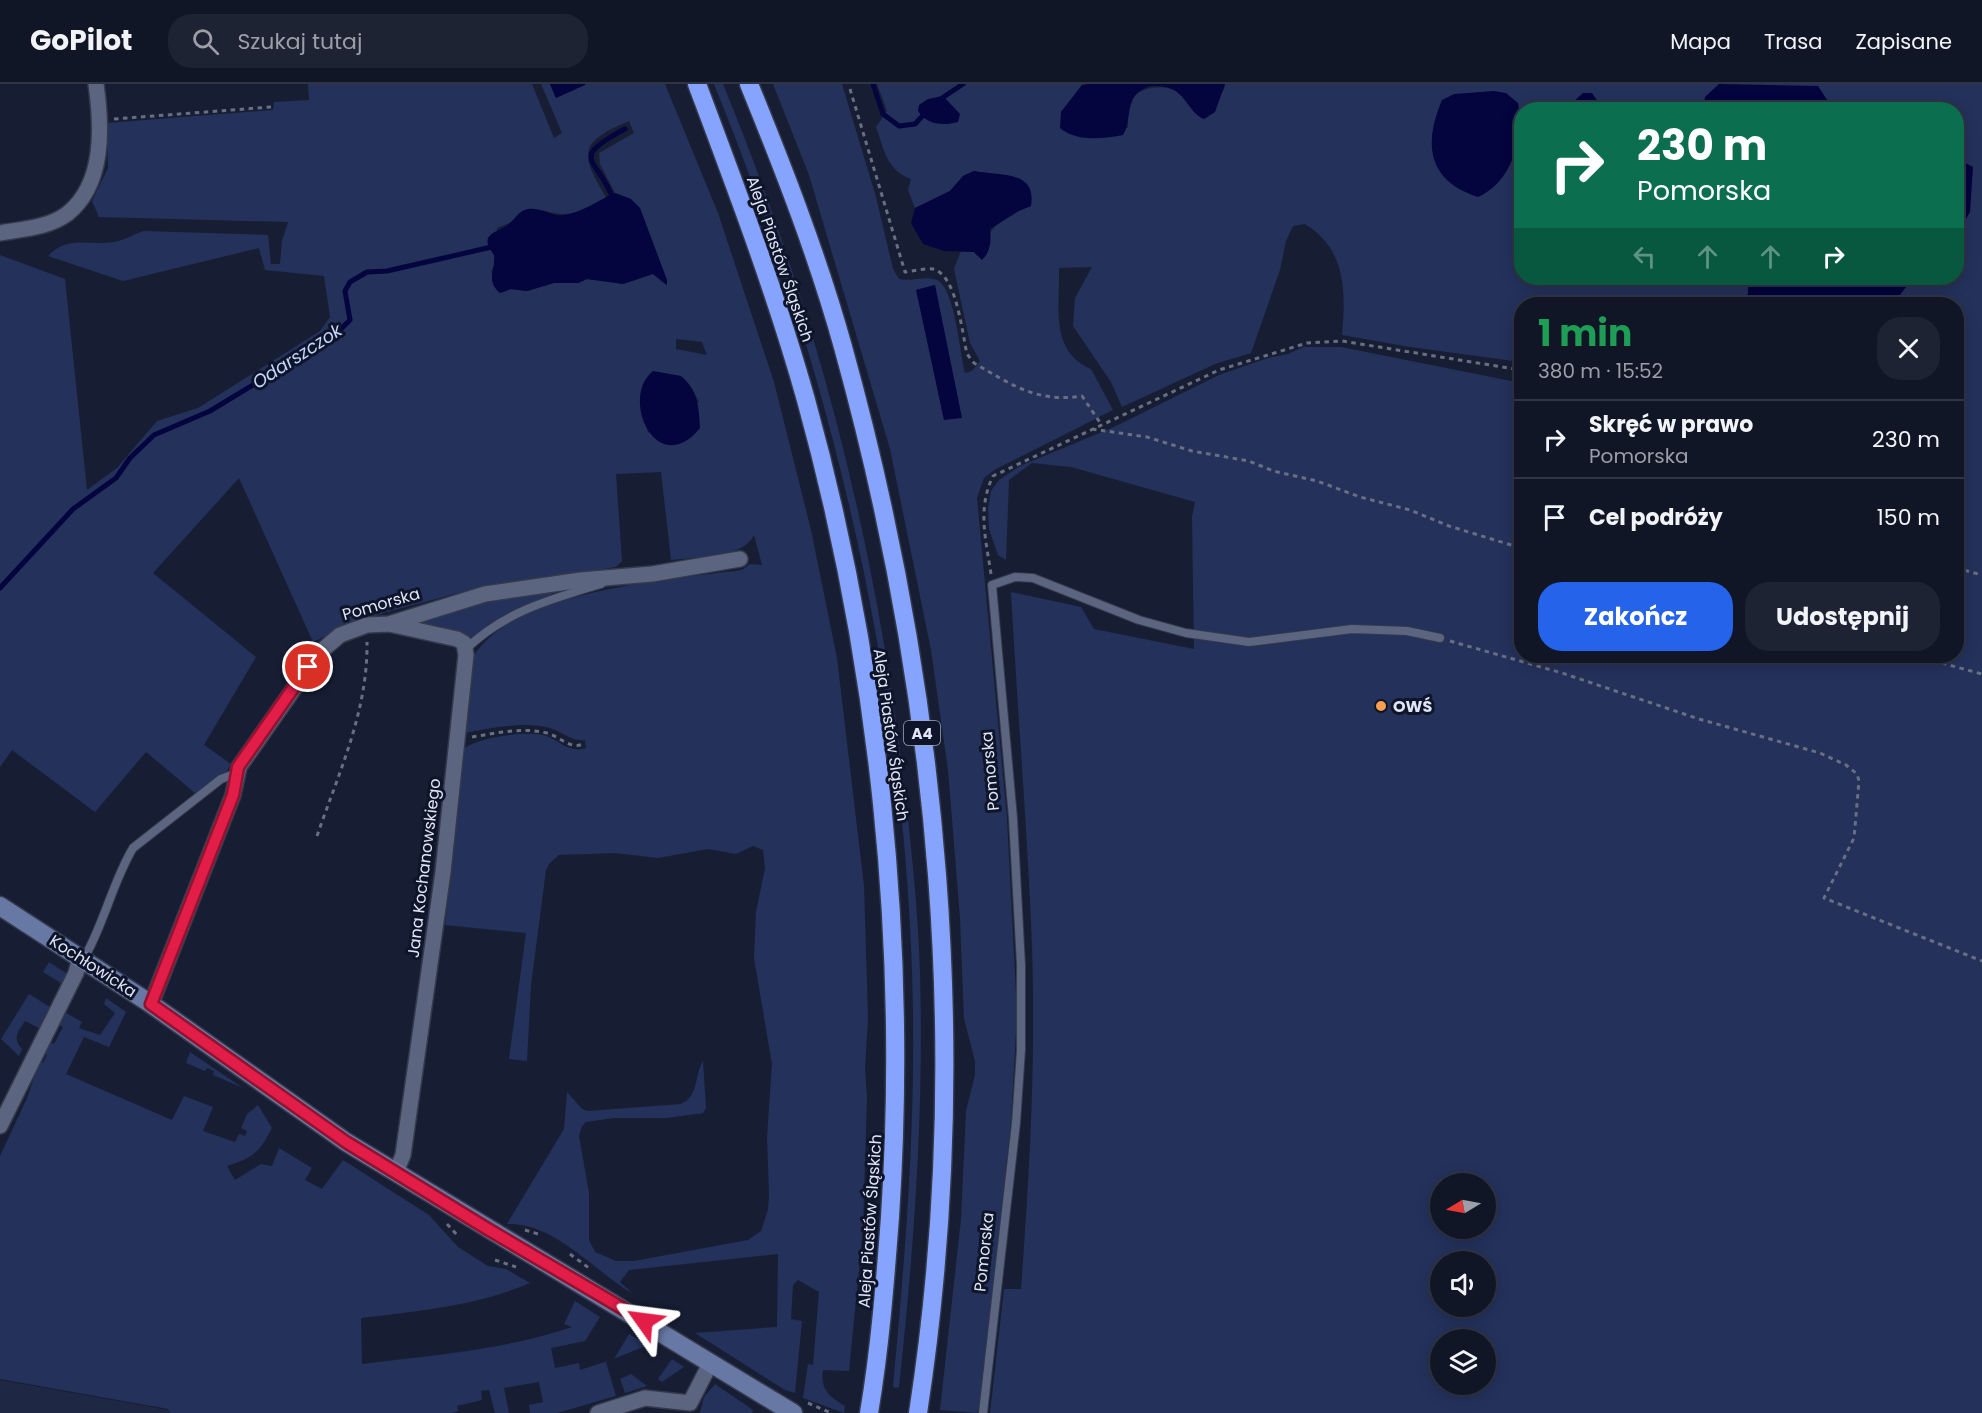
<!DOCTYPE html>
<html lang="pl">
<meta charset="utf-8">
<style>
body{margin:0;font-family:Poppins,sans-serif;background:#1e2333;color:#f1f3f6;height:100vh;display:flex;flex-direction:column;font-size:22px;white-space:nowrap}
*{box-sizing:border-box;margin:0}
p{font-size:20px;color:#9c9fa7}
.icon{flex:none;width:33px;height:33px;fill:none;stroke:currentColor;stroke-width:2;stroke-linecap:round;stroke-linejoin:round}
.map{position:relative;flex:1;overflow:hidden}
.drawer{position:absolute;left:1514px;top:213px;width:450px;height:366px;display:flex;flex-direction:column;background:#111627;border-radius:24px;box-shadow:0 3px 15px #0003,0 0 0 2px #303544}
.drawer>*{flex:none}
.banner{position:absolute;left:1514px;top:18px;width:450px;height:183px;border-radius:24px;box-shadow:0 3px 15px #0003,0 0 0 2px #303544;background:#0b6e4f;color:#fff;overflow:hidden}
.needle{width:39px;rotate:260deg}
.buttons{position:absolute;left:1430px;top:1089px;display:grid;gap:12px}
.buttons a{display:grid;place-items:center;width:66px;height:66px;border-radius:50%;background:#111627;box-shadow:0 3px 15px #0003,0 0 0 2px #303544;font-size:30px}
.pin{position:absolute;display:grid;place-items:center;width:51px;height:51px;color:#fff;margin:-26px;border:3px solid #fff;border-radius:50%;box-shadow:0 2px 6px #0007}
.me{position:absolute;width:66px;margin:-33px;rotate:301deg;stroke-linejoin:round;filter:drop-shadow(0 0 4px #0008)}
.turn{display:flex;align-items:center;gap:21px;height:126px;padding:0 24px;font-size:27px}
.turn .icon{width:78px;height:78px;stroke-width:2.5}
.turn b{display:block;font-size:42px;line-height:51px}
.lanes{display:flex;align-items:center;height:57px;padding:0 24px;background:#0003;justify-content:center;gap:30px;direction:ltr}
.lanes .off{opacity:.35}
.round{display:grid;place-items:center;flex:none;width:63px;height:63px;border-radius:24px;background:#1e2333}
.head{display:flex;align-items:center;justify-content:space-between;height:102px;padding:0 24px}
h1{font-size:36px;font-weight:700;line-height:45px;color:#1e9e55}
.button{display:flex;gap:12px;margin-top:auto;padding:12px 24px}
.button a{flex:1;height:69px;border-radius:24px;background:#2563eb;color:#fff;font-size:24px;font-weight:700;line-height:69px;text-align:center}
.button a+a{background:#1e2333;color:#f1f3f6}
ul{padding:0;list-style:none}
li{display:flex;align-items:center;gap:18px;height:78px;padding:0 24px;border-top:2px solid #303544}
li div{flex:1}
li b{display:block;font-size:22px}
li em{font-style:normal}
header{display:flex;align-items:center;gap:36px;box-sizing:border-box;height:84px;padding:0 30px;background:#111627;border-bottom:2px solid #303544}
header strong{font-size:28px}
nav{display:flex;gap:33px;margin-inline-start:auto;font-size:21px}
.search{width:420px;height:54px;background:#1e2333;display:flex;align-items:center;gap:15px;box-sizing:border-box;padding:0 21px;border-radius:24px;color:#9c9fa7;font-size:22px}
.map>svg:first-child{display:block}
.built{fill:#1e2743}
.green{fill:#24315b;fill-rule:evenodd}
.water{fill:#04043e}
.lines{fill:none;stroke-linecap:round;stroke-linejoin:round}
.stream{stroke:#04043e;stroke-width:5}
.lane-casing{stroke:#34394b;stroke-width:10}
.street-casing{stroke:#34394b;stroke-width:18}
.secondary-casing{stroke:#34394b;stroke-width:21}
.highway-casing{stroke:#34394b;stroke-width:21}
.path{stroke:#686f82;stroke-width:3;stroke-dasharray:4.5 4.5;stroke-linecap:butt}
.lane{stroke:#5b657f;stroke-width:8}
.street{stroke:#5b657f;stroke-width:15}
.secondary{stroke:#6878a5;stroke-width:18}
.highway{stroke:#86a4fd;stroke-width:18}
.route-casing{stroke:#92132f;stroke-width:15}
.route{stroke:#e11d48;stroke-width:10}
.poi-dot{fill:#fa9f4e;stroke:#0e152a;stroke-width:2}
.labels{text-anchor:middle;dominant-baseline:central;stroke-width:6;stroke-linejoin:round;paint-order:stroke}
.shield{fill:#0e152a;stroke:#a1a7b9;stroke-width:1.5}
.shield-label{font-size:15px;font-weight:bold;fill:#e0e6f6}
.street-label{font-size:16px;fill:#e0e6f6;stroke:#0e152a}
.poi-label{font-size:16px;font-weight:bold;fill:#e0e6f6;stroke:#0e152a;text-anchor:start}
.water-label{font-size:18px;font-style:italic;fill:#c6d5fa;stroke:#0e152a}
</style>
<header>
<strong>GoPilot</strong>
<div class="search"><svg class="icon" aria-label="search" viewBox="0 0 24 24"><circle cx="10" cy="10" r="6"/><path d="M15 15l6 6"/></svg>Szukaj tutaj</div>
<nav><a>Mapa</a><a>Trasa</a><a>Zapisane</a></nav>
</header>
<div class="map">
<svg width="1982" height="1329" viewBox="0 0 1982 1329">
<rect width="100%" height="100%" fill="#171e34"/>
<path class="built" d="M0 1296 168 1326 170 1329H0Z"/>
<path class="green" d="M308 0H532L554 54 562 49 541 0H550L556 14 585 0H665L718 129 774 298 811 446 837 574 864 802 868 934 865 984 867 1013 863 1144 849 1287 823 1286C820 1305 829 1313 845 1322L844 1329 803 1314 808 1280 813 1281 819 1208 798 1196 793 1201 791 1235 802 1237 795 1309 785 1306 695 1249 777 1243 778 1170 629 1186 620 1198 633 1210C595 1188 555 1138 507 1140L564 1045 567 1008 582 1025 588 1027 681 1020C699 1012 694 992 703 977L706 1024 703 1029 667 1034H614L586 1038 582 1042 579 1052 589 1109V1156L595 1168 616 1177H634L748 1156 761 1147 768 1126 769 1111 767 1053 772 980 754 874 756 828 765 784 763 766 753 762 736 770 708 765 658 774 615 769 559 771 549 780 546 786 531 901 527 977 509 975 526 849 445 841 465 664C479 653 525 647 543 651 559 655 568 670 586 664L585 656C570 658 560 645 545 643 519 638 491 644 465 649 467 633 468 583 474 572 511 507 673 495 742 486L750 480 762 481 754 451C743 475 695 473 671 476L661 388 616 390 622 477 616 483 462 508 387 528 346 542 313 558 239 394 153 489 256 573 204 661 231 680 227 687 195 709 146 668 95 728 12 666 0 683V171L65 195 87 406 117 384 157 337 198 324 320 247 330 233 324 192 265 186 259 164 123 197 48 172C68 151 89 162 114 158 126 156 133 150 144 147L268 151 271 180H280L282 157 288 138 99 133 92 117 108 84 107 39 273 26 274 18 309 16ZM629 37 634 49 599 69 600 80 615 109 631 115 666 201 653 190 623 200 587 195 578 199H554L527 207 511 205 501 209 491 188 495 179 497 144 542 126C571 135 580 128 606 113 579 69 579 58 629 37ZM676 255 702 258 707 271 676 265ZM674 292C688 293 693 306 699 318L648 349 641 321Z
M714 0H723C815 224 872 443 902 683 910 751 918 821 920 889 924 1029 914 1164 899 1303L895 1304 893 1302C906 1164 917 1027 912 888 902 582 829 283 714 0Z
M773 0H842L876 113 893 185 899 195C910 198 926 191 937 196 955 204 960 270 965 289L972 287 980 277 970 259 954 185 961 167 974 168 977 172C992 142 998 134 1031 122L991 90 974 87 963 92 950 107 915 124 908 106 911 95C887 87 884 65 876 43L887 27 877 0H1089L1082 1 1061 28 1128 44C1127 34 1127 20 1134 12 1147 0 1176 0 1189 15 1192 20 1195 27 1198 32L1224 6 1225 0H1982V1329H990L1004 1205H1021C1030 1083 1037 960 1031 838 1026 728 1017 618 1011 508L1081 523 1094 545 1194 565 1192 433 1195 418 1071 383 1032 379 1009 396 1006 476 998 471 989 445 988 425 991 407 999 396 1020 382 1114 343 1219 291 1268 274 1288 270 1303 263H1341L1521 299V572H1956V220H1521V278L1410 263 1342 251C1346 207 1346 165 1305 140L1293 142 1286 157 1280 186 1251 269 1215 280 1122 323 1111 298 1073 242 1075 214 1092 183 1059 184C1060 222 1049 267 1091 285L1113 326 996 385 984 394 977 414 1007 735 1017 930 1011 1038 980 1320 977 1329 940 1326 961 1135 966 1027 975 991V977L964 935 960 834 948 686 931 566 890 365 809 91ZM1521 26H1956V194H1913L1897 213 1775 194H1521ZM935 201 944 336 917 206ZM1440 1100H1485V1144H1440ZM1440 1178H1485V1222H1440ZM1440 1256H1485V1300H1440Z
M552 506 551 512C522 520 496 536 472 554L416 542 410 534 472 516Z
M49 878 66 889 64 901 43 888Z
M29 910 53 925 43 946 25 937C18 948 12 954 22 965L19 972 1 955Z
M106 914 126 928 109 963 84 953 66 990 172 1036 184 1012 213 1023 203 1047 235 1058 239 1050 245 1052 247 1047 241 1044 247 1030 258 1021 272 1044C259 1069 254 1073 227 1082L235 1096 261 1080 272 1082 279 1064 312 1084 305 1096 322 1105 343 1076 429 1131 458 1163 488 1182 506 1185 530 1199C476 1222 419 1227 361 1234L362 1280C433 1271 504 1266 572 1243L564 1240 575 1217 600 1233 585 1257 551 1264 555 1284 579 1279 580 1286 614 1275 629 1250 648 1261 606 1278 616 1312 557 1329H530L529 1321 543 1318 539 1298 504 1304 509 1329H495L489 1306 481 1307 482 1316 457 1322 458 1327 452 1329H170L168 1325 0 1295V1072L28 1012 37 984 33 982 36 976 43 979 47 971 40 967 46 956 54 960 63 943 55 938 61 926 82 938 79 944 100 951 115 929 104 920Z
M190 968 243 1004 213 991 214 987 207 984 205 987 186 979Z
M672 1275 684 1283 662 1298 658 1295Z
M631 1290 647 1302 625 1309 620 1295Z
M715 1300 753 1326 752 1329H700L704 1313Z"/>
<path class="water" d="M550 0H585V1L556 14Z
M1089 0H1225L1215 28 1204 35C1185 27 1187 0 1152 2 1145 3 1136 8 1133 15 1127 27 1130 40 1123 51 1103 55 1077 58 1060 44L1061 28 1082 1Z
M1719 0 1818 2 1833 25H1703L1705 13Z
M1494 7 1506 9 1518 19C1524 52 1513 98 1478 113 1428 97 1423 61 1442 16L1454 10Z
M1583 9H1592L1601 22 1599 25H1570L1572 19Z
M943 12 960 30 958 38C943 42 927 41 918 27L919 21 928 15Z
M1956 74 1973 83 1970 128 1956 152Z
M974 87C1000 92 1037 86 1031 122L1019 127 990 145C991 157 991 167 982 176L974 168 944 167 923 160 911 139 915 124 950 107 963 92Z
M615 109 631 115 640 124 667 196V201L653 190 623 200 587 195 578 199H554L527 207 511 205 500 209C485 196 496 186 494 171 479 151 493 150 506 142 515 137 517 127 528 125 541 123 552 133 564 131 583 128 597 117 615 109Z
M1749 194H1913L1893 220H1747Z
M935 201 962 334 944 336 916 206Z
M653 287 681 292C698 307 699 323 700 344 657 397 619 314 653 287Z"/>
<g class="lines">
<path class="stream" d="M873 0 883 30 899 42 915 40 926 28
M939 16 963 0
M613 115C599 74 566 76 625 45
M0 504 73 425 116 394 130 374 154 351 210 327 334 252 350 236 345 207 350 198 367 188 387 187 496 162"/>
<defs>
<path id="lane" d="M466 565C504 528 551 515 601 500
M83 876C104 841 112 799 133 764L221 695 237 689
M983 1329 1016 1039 1021 966V881L1013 734 992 501 1015 493 1033 494 1139 536 1186 549 1249 558 1352 545 1407 547 1440 554"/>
<path id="street" d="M0 149C22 145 48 144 67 130 105 100 102 43 96 0
M389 540 457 555 464 559 466 571 443 788 403 1071 396 1088
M151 920 233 711 239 683 319 569 340 551 367 541 389 540 485 510 581 496 652 490 740 475
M0 1042 76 889 80 874
M598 1329 645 1314 690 1319 711 1278"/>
<path id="secondary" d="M0 822 151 920 346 1058 793 1329"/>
<path id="highway" d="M697 0C736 104 776 209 806 316 879 580 908 859 890 1133 885 1199 880 1264 869 1329
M749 0C784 86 818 173 843 263 939 609 973 973 918 1329"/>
</defs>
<use href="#lane" class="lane-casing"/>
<use href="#street" class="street-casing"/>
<use href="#secondary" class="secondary-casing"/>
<use href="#highway" class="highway-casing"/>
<path class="path" d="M850 5 905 188C913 187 925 184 933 185 957 191 962 249 967 270L974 279C1012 301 1037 319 1082 312L1101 340
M114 35 271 23
M1092 345 1147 353 1192 367 1249 377 1273 387 1317 397 1360 413 1410 426 1449 442 1521 464
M1956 484 1982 491
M991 490C986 456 977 425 993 392L1219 286 1307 259 1342 257 1521 286
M1450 557 1562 589 1699 635 1820 669 1846 681 1857 690 1859 697 1854 754 1824 814 1982 877
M1916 572 1982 590
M472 653C497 649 522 643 547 649 561 653 571 667 585 659
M317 752C339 688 368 627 367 558
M447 1140 458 1152
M525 1146 541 1151
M570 1170 589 1184
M495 1176 516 1183
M808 1319 831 1329"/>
<use href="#lane" class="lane"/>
<use href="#street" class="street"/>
<use href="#secondary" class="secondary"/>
<use href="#highway" class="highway"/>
</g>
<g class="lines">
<defs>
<path id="route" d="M308 583 238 683 233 711 151 920 346 1058 486 1144 644 1237"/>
</defs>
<use href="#route" class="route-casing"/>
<use href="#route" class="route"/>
</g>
<circle class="poi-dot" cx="1381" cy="622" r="6"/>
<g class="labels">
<rect class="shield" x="904" y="637" width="36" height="24" rx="4.5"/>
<g class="shield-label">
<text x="922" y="649">A4</text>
</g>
<g class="street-label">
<text transform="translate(780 175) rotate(71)">Aleja Piastów Śląskich</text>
<text transform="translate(381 520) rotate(-16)">Pomorska</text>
<text transform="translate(891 651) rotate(82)">Aleja Piastów Śląskich</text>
<text transform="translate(990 687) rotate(-95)">Pomorska</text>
<text transform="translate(424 784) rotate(-83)">Jana Kochanowskiego</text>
<text transform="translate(93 882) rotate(33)">Kochłowicka</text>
<text transform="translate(870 1137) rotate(-86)">Aleja Piastów Śląskich</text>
<text transform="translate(984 1168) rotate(-84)">Pomorska</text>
</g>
<g class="poi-label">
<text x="1393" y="622">OWŚ</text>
</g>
<g class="water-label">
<text transform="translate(297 272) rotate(-33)">Odarszczok</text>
</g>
</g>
</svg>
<div class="buttons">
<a><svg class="needle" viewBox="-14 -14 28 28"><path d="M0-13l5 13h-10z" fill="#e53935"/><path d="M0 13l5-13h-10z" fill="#9c9fa7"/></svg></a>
<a><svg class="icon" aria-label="sound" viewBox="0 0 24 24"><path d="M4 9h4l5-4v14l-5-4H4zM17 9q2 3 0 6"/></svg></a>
<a><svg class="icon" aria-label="layers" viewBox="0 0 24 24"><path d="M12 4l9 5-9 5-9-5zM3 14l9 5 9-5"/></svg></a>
</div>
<div class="pin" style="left:308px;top:583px;background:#d93025"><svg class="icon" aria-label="arrive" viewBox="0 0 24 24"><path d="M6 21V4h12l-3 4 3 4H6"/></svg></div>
<svg class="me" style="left:644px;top:1237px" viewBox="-20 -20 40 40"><path d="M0-17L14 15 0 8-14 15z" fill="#e11d48" stroke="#fff" stroke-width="4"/></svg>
<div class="banner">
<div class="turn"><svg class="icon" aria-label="right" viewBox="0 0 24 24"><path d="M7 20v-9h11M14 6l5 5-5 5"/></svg><div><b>230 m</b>Pomorska</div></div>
<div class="lanes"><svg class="icon off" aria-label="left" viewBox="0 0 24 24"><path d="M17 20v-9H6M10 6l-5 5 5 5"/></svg><svg class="icon off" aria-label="ahead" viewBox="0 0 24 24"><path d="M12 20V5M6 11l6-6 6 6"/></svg><svg class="icon off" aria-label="ahead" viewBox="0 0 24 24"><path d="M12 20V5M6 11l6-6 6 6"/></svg><svg class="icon" aria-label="right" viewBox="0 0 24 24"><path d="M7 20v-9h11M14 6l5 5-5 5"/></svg></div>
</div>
<section class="drawer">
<div class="head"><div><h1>1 min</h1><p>380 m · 15:52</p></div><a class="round"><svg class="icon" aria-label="close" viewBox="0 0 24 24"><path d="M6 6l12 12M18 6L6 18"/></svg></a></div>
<ul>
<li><svg class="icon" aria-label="right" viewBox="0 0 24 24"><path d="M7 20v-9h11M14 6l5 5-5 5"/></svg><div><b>Skręć w prawo</b><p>Pomorska</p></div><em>230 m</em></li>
<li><svg class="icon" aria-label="arrive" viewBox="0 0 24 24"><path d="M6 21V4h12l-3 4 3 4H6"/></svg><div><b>Cel podróży</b></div><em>150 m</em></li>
</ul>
<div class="button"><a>Zakończ</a><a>Udostępnij</a></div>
</section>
</div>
